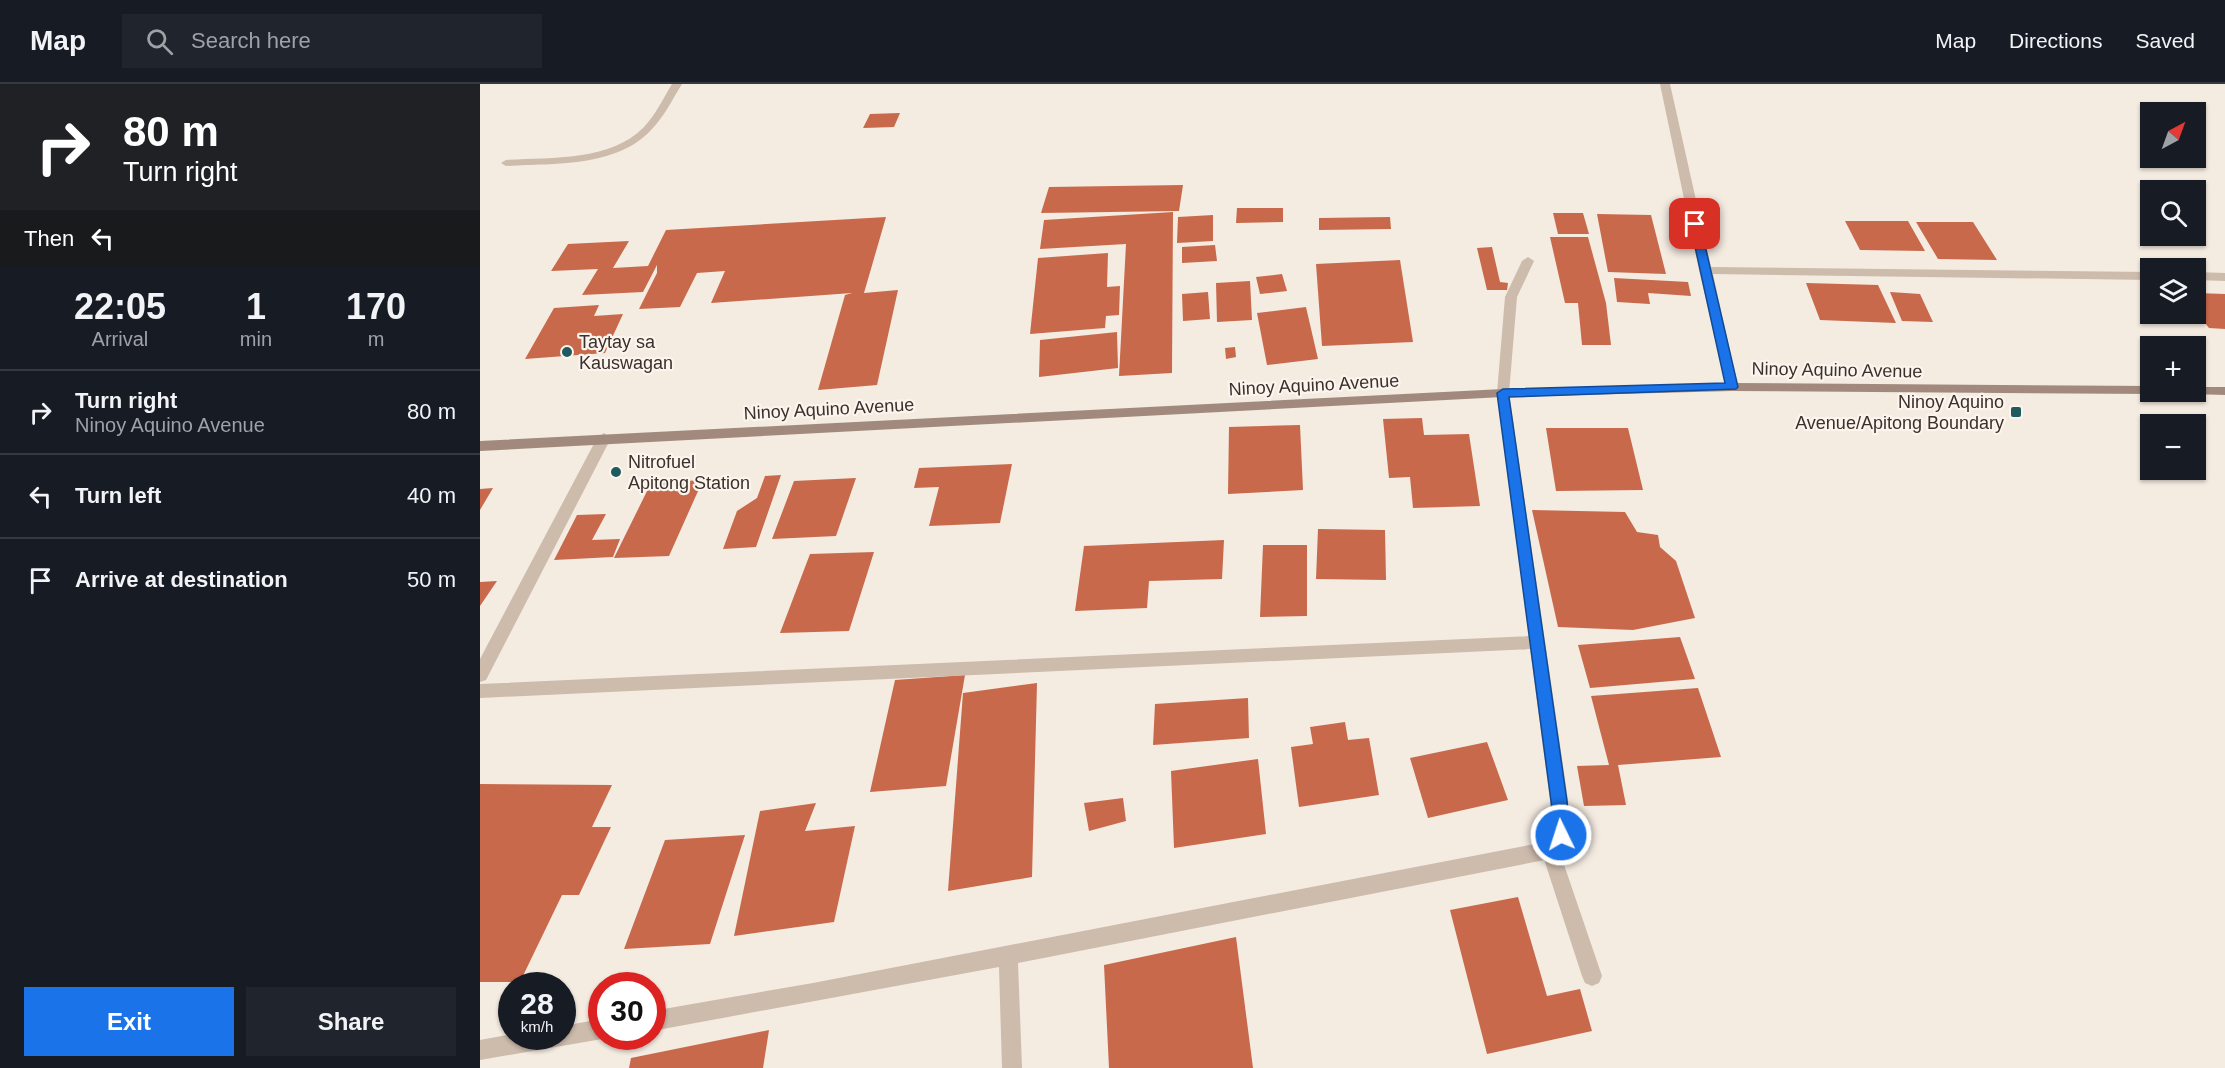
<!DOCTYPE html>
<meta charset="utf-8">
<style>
body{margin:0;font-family:Helvetica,sans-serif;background:#20242c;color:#f1f3f6;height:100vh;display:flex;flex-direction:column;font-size:22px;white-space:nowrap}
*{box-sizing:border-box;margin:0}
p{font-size:20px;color:#9ea1a6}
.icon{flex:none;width:33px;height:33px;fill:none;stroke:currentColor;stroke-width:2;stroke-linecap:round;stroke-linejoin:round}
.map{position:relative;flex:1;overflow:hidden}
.drawer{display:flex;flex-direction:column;background:#171b24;width:480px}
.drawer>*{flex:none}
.guide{background:#202124;color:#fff;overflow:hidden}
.needle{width:39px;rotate:41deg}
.tools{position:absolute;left:1660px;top:18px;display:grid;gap:12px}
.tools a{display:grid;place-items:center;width:66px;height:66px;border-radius:0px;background:#171b24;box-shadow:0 2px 4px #0004;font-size:30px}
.speed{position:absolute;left:18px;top:888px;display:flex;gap:12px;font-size:30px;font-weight:700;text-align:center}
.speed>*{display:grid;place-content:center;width:78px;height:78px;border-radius:50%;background:#171b24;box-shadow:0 2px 4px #0004;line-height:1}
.speed small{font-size:15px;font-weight:400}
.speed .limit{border:9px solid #d22;background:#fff;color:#111}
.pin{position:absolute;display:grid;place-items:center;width:51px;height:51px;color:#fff;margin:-26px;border-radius:12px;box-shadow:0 3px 9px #0006}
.me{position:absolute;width:66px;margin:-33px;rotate:356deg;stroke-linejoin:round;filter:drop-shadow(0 0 4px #0008)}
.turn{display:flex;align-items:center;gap:21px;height:126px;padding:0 24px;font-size:27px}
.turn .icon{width:78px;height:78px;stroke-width:2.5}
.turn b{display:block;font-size:42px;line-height:51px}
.then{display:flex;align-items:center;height:57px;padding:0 24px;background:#0003;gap:12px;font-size:22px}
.eta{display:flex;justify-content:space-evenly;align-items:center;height:102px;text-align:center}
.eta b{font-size:36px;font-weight:600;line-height:42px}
.primary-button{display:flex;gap:12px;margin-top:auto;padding:12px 24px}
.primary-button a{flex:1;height:69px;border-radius:0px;background:#1a73e8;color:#fff;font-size:24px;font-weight:600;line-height:69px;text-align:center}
.primary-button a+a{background:#20242c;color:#f1f3f6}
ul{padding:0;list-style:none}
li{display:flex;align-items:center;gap:18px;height:84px;padding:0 24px;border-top:2px solid #363941}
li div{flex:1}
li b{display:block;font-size:22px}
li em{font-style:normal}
header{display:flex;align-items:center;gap:36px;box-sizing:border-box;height:84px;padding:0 30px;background:#171b24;border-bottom:2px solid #363941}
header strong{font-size:28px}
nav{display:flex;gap:33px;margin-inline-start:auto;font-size:21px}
.search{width:420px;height:54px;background:#20242c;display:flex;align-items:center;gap:15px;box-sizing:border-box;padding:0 21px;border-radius:0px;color:#9ea1a6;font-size:22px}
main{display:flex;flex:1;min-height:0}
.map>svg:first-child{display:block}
.building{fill:#c8694b}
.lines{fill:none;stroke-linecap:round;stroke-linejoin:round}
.lane{fill:#cdbbac;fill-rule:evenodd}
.street{fill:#cdbbac;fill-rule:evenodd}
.secondary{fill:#a18a7d;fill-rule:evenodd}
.route{fill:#1a73e8;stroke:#114b97;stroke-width:1.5}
.poi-dot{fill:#1f5a5e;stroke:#fbf5ee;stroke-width:2}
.labels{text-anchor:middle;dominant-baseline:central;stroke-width:4.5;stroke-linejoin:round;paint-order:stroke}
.poi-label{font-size:18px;fill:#3b302b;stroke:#fbf5ee;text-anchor:start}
.street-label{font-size:18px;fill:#3b302b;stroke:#fbf5ee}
</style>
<header>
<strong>Map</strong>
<div class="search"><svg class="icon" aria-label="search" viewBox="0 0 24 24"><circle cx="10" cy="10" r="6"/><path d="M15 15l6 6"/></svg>Search here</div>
<nav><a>Map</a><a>Directions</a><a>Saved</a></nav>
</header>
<main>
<section class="drawer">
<div class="guide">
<div class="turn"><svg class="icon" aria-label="right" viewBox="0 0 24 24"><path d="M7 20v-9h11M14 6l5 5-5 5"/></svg><div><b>80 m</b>Turn right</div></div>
<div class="then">Then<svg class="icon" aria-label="left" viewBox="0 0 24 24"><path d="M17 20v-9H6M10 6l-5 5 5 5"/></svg></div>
</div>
<div class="eta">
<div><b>22:05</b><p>Arrival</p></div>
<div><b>1</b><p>min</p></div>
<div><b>170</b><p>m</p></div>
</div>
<ul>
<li><svg class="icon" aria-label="right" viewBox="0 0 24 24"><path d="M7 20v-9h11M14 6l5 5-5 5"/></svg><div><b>Turn right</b><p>Ninoy Aquino Avenue</p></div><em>80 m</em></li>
<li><svg class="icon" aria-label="left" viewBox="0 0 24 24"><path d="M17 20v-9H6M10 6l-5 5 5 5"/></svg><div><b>Turn left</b></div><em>40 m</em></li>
<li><svg class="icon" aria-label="arrive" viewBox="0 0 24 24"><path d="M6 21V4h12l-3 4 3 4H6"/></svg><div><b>Arrive at destination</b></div><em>50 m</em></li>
</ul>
<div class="primary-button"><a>Exit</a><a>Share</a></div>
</section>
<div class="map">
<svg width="1745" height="984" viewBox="0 0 1745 984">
<rect width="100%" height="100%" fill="#f4ebe1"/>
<path class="building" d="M420 29 414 43 383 44 390 30Z
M703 101 699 127 561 129 569 103Z
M757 124H803V138L756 139Z
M693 128 692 289 639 292 646 160 560 165 564 136Z
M1073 129H1103L1109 150H1078Z
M1117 130 1171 131 1186 190 1128 188Z
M733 131V157L697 159 698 133Z
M406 133 384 209 418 206 397 301 338 306 365 211 372 209 231 219 245 187 217 189 200 223 159 225 177 189V181L163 208 102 211 118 185 71 187 88 160 149 157 133 184 168 182 186 146Z
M910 133 911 145 839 146V134Z
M1365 137H1428L1445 167 1380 166Z
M1436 138H1493L1517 176 1458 175Z
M1070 153H1108L1126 219 1131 261H1102L1098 219H1085Z
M735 161 737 177 702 179V163Z
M1012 163 1020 198 1028 199 1027 206H1007L997 164Z
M628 169 627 203 640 202 639 231 626 232 625 244 550 250 558 174Z
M920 176 933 258 842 262 836 180Z
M802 190 807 207 780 210 776 193Z
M1134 194 1208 198 1211 212 1168 209 1170 220 1137 218Z
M770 197 772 236 737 238 736 199Z
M1326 199 1398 201 1416 239 1340 236Z
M728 208 730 235 703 237 702 210Z
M1410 208 1440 210 1453 238 1422 237Z
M1716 209 1745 210V245L1729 244 1716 228Z
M119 221 114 232 143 230 125 269 45 275 74 224Z
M826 223 838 275 787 281 777 229Z
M637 248 638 284 559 293 560 256Z
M755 263 756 273 746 275 745 264Z
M942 334 944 351 989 350 1000 422 933 424 930 393 909 394 903 335Z
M820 341 823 406 748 410 749 343Z
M1066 344H1148L1163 406 1076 407Z
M532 380 520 439 449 442 459 403 434 404 439 384Z
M301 391 276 463 243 465 257 427 277 414 285 392Z
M376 394 356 452 292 455 314 397Z
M223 396 189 472 134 474 171 399Z
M13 404 0 426V405Z
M1052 426 1145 428 1157 448 1178 451 1180 463 1196 477 1215 534 1153 546 1078 543Z
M126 430 112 456 140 455 133 473 74 476 97 431Z
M838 445 905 446 906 496 836 495Z
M744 456 742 495 669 497 667 524 595 527 604 462Z
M783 461H827V532L780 533Z
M394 468 369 547 300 549 330 470Z
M17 497 0 522V498Z
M1200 553 1215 595 1110 604 1098 561Z
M485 591 466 702 390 708 415 596Z
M557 599 552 793 468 807 483 609Z
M1218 604 1241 673 1138 681 1146 721 1104 722 1097 682 1129 681 1111 612Z
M768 614 769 654 673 661 675 620Z
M865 638 868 656 889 654 899 711 819 723 811 663 833 660 830 643Z
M1007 658 1028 716 948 734 930 674Z
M778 675 786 750 694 764 691 687Z
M0 700 132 701 112 743H131L99 811H82L40 898H0Z
M643 714 646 737 609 747 604 719Z
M336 719 325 747 375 742 354 838 254 852 280 727Z
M265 751 230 860 144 865 185 756Z
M1038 813 1067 912 1100 905 1112 947 1007 970 970 826Z
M756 853 773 984H629L624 881Z
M289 946 283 984H149L151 974Z"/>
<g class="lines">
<path class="lane" d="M192 0H202C192 16 184 33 171 46 136 84 72 79 26 82L21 79 26 76C71 73 130 78 164 43 176 30 183 15 192 0Z
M1048 173 1054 177 1037 213 1029 309 1023 313 1017 309 1025 213 1042 177Z
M1070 757 1076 760 1079 766 1122 892 1119 899 1112 902 1105 899 1102 892 1061 766 1064 760Z"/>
<path class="street" d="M1180 0H1190L1231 183 1671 188V196L1233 190 1258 303 1257 306H1247L1219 186Z
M1716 188 1745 189V197L1716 196Z
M1023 305 1029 309 1088 716 1090 751 1076 772 1070 775 538 879 542 984H522L519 883 172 947V927L333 899 1065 758 1072 749 1070 716 1050 565 0 614V600L1049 552 1017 309Z
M124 349 131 354 6 596 0 598V575L117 354Z
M122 935V952H128L122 955 0 976V956L32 950V952H82V942Z"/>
<path class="secondary" d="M1252 299 1671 302V308H1677L1671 310 1252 307 1023 313 0 367V357L1023 305Z
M1716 303H1745V311L1711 310 1710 308H1716Z"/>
</g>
<path class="route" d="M1211 137 1220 140 1258 303 1256 305 1029 313 1087 717 1090 751 1087 756 1081 759 1076 756 1071 717 1017 309 1023 305 1245 299 1210 140Z"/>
<g class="poi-dot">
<circle cx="87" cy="268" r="6"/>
<rect x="1530" y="322" width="12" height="12" rx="3"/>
<circle cx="136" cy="388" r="6"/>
</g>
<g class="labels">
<g class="poi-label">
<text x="99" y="258">Taytay sa<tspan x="99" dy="21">Kauswagan</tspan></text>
<text x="1524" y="318" text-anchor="end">Ninoy Aquino<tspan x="1524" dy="21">Avenue/Apitong Boundary</tspan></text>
<text x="148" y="378">Nitrofuel<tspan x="148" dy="21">Apitong Station</tspan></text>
</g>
<g class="street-label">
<text transform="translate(1357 286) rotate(1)">Ninoy Aquino Avenue</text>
<text transform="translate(834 301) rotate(-3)">Ninoy Aquino Avenue</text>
<text transform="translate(349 325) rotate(-3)">Ninoy Aquino Avenue</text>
</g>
</g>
</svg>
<div class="tools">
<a><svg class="needle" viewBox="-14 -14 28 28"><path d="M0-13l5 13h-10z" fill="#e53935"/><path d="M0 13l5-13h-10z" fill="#9ea1a6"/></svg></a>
<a><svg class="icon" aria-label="search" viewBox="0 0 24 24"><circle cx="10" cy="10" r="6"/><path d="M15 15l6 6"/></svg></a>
<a><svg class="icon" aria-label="layers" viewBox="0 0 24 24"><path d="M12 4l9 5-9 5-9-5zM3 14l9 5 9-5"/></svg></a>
<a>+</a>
<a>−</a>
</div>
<div class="speed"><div>28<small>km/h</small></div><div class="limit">30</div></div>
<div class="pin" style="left:1215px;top:140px;background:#d93025"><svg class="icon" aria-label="arrive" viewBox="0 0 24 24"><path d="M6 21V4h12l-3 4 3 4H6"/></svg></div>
<svg class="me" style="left:1081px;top:751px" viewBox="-20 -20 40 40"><circle r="17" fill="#1a73e8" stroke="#fff" stroke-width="3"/><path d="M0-11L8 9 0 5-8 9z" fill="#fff"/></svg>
</div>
</main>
